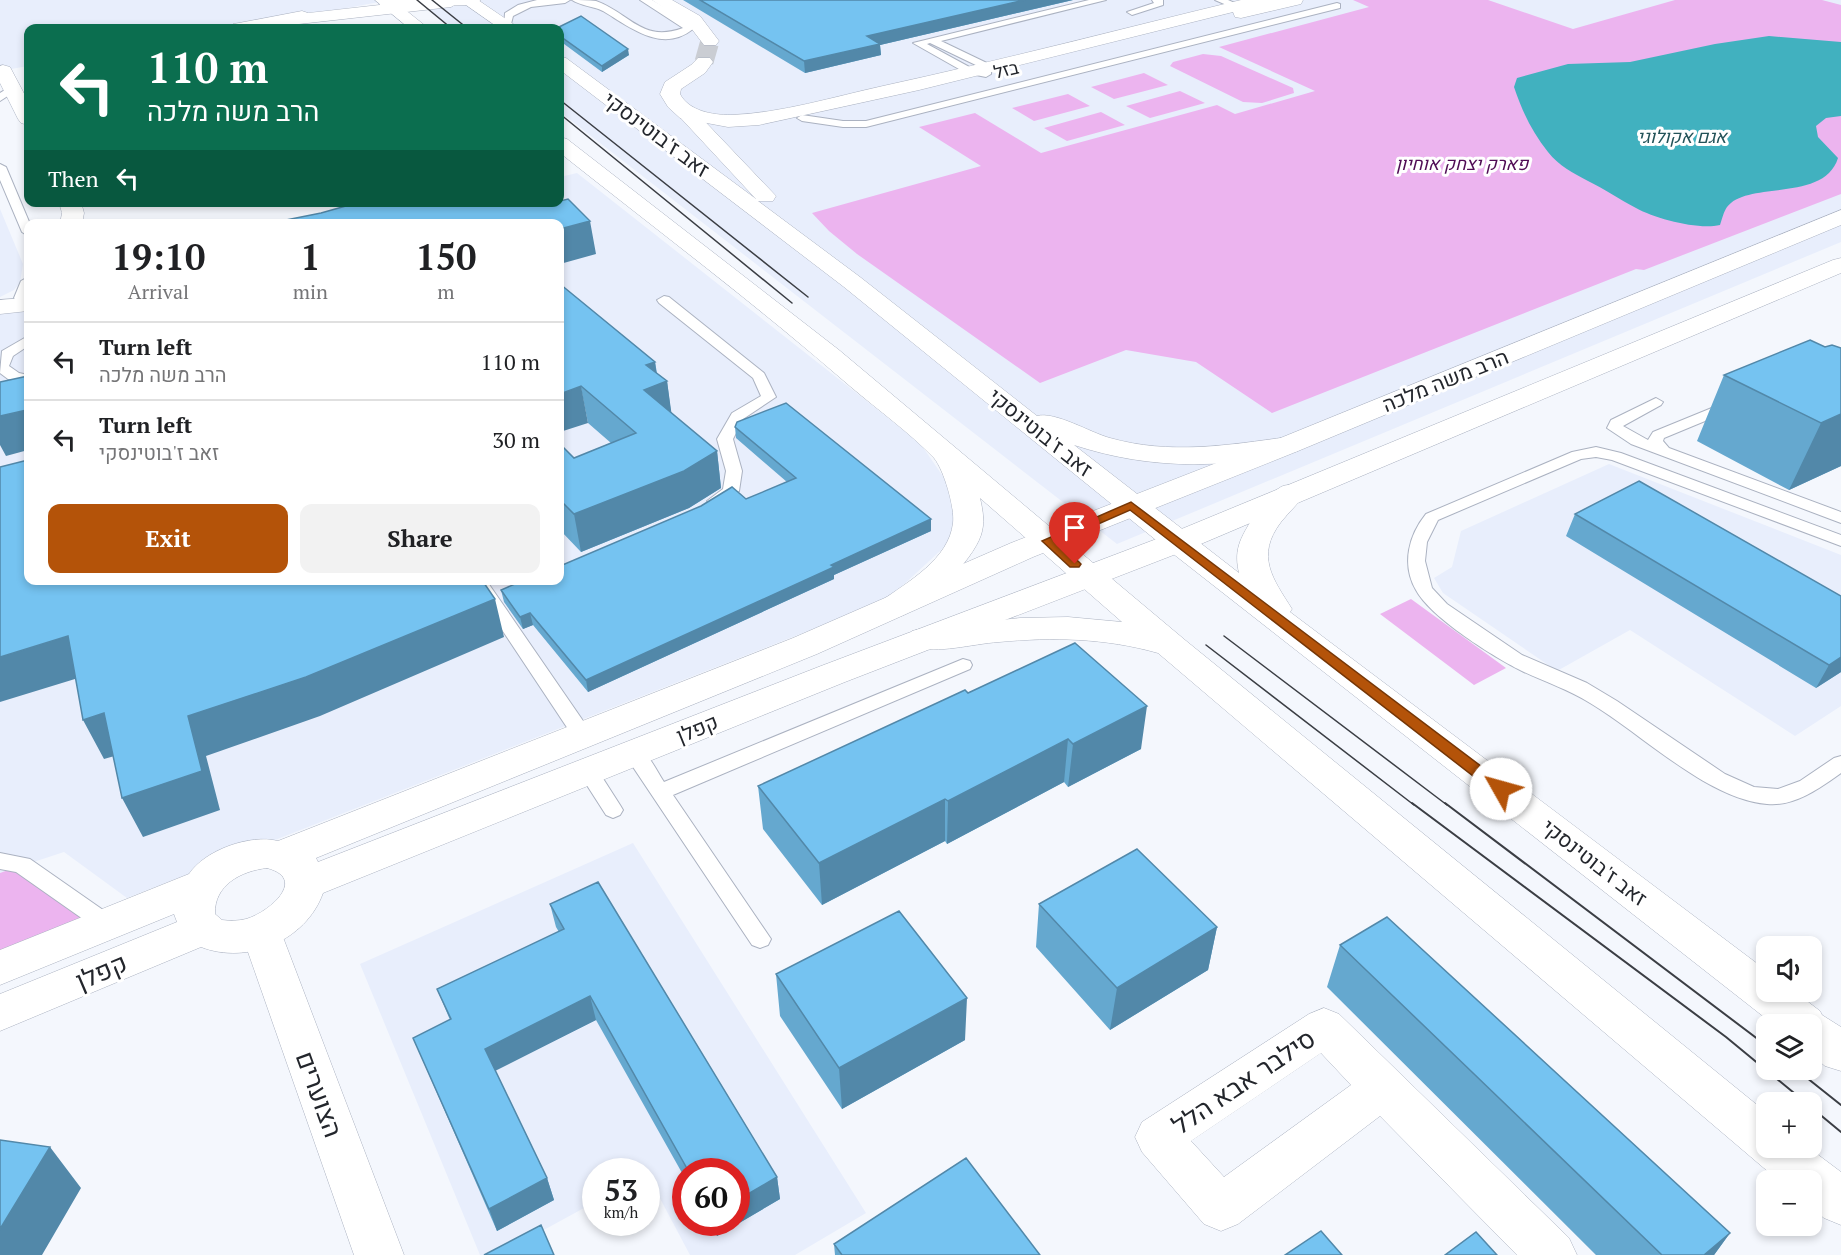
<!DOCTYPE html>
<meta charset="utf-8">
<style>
body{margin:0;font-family:"PT Serif",Heebo,serif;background:#f2f2f2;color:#202124;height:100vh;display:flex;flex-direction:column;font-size:22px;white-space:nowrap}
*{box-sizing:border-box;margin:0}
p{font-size:20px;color:#757577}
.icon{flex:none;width:33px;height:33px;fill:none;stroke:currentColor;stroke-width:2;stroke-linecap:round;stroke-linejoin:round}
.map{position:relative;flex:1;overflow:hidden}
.details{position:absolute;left:24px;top:219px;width:540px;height:366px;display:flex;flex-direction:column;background:#fff;border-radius:12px;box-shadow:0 3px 9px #0003}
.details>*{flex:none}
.banner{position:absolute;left:24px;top:24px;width:540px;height:183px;border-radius:12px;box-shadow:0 3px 9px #0003;background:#0b6e4f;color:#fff;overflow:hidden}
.fabs{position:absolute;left:1756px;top:936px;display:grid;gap:12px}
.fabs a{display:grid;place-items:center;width:66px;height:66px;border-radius:12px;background:#fff;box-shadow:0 3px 9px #0003;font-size:30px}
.speed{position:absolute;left:582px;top:1158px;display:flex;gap:12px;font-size:30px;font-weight:700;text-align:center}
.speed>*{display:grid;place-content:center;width:78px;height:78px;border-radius:50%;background:#fff;box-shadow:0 3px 9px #0003;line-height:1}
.speed small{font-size:15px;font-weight:400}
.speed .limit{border:9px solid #d22;background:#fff;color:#111}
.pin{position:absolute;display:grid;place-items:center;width:51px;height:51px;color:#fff;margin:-62px -26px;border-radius:50% 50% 50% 0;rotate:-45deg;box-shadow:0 0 6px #0007}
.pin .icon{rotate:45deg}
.me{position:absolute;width:66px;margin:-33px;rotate:308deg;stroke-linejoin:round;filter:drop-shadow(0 0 4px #0008)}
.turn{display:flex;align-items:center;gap:21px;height:126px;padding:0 24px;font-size:27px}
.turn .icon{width:78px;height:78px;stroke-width:2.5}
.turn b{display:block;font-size:42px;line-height:51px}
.then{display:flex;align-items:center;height:57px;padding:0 24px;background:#0003;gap:12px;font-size:22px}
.eta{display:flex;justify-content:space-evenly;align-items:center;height:102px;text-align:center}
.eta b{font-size:36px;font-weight:700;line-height:42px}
.action{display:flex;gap:12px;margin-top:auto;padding:12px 24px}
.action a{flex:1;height:69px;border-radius:12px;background:#b45309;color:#fff;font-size:24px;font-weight:700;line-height:69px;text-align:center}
.action a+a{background:#f2f2f2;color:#202124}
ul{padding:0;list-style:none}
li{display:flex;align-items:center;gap:18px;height:78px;padding:0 24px;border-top:2px solid #e0e0e0}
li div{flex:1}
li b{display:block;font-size:22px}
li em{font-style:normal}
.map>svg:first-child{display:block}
.built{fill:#e8eefc;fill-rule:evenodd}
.green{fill:#ecb4ef}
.water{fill:#41b1bf}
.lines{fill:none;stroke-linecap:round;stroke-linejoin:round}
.secondary-tunnel{stroke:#cacdd3;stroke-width:19;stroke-dasharray:19 10;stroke-linecap:butt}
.lane-casing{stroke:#abb2c1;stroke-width:2}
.street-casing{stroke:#abb2c1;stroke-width:1}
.secondary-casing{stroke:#abb2c1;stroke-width:1}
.primary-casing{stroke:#abb2c1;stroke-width:1}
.lane{fill:#fff;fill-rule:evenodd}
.street{fill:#fff;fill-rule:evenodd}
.secondary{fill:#fff;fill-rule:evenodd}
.primary{fill:#fff;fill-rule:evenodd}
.tram-far1{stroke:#3b3e44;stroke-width:1.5}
.tram{stroke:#3b3e44;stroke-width:2}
.wall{fill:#65a8cf}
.shaded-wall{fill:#5288a9}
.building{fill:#75c3f1;stroke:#5288a9;stroke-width:1.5}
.route{fill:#b45309;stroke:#753606;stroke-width:1.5}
.labels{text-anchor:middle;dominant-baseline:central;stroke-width:6;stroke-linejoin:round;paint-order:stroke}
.far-street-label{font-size:18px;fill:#23262c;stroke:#fff}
.far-water-label{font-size:18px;font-style:italic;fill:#235359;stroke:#fff}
.far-park-label{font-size:18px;font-style:italic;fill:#500c55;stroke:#fff}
.street-label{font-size:21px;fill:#23262c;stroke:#fff}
.near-street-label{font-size:26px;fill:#23262c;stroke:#fff}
</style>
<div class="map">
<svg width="1841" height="1255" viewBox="0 0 1841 1255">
<rect width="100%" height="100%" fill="#f4f7fd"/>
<path class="built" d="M0 0H390L239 28H28V66L0 71Z
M415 0H1841V242L1117 544 560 112V28H451Z
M577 173 920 443 949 485 957 514 952 540 887 600 127 898 64 852 0 873V309L28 302V580H560V224L453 203 560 202V177Z
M0 209 23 264 20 283 14 290 0 297Z
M1609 464 1841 555V706L1795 736 1630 630 1557 671 1443 593 1434 578 1452 567 1461 531Z
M633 843 866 1213 795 1255H690L646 1172H596L595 1202 498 1255H480L360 964ZM686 1172H736V1222H686Z"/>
<path class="green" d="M1353 0H1488L1573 29 1675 0H1822L1841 5V194L1644 270 1636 269 1272 413 1196 362 1126 350 1040 383 857 254 829 231 812 213 981 166 919 127 975 113 1041 153 1217 105 1235 114 1315 91 1219 47 1369 7Z
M1203 54 1221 56 1293 88 1294 93 1262 103 1243 102 1170 66 1173 62Z
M1144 73 1168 85 1114 99 1091 87Z
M1180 91 1205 103 1150 118 1126 106Z
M1068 94 1090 106 1034 121 1012 108Z
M1101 112 1125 125 1067 141 1044 128Z
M1411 599 1506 668 1474 685 1380 614Z
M22 865 108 925 0 968V873Z"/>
<path class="water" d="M1769 36 1841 42V116L1826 118 1816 126 1818 137 1838 158C1824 203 1747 180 1727 207 1724 211 1722 219 1720 225 1698 230 1656 219 1636 208 1620 200 1605 189 1588 181 1573 173 1559 166 1548 152 1532 132 1522 111 1514 87L1517 78 1568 64 1630 62 1715 44Z"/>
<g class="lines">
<path class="secondary-tunnel" d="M704 62 710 41"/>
<defs>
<path id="lane" d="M537 0H570L565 3 531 7 513 16 510 28H504L505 13 518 5Z
M572 0C580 0 589 0 596 1 631 14 642 43 683 28L640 0H652L691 23 693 29C662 54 630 27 603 11 593 6 581 6 572 0Z
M1089 0H1106L941 41 991 65V74L986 77 966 73 913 43ZM930 43 982 68V70L973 69 927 44Z
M1152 0H1163V5L1132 15 1127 12 1154 3Z
M1215 0H1228L1253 11 1245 13Z
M1337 3 1340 4V8L866 127H843L802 121 797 118 802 115 843 121H866Z
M13 85 17 86V90L0 101V93Z
M0 164 6 167 30 224H28V236L22 232 0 180Z
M28 277V311L23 310 14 298 21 281Z
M664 296 669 297 764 373 776 397 743 419 733 439 742 471 739 491 721 504H709L707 501 723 489 726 471 717 439 732 413 761 396 753 378 659 303 657 300Z
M28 336V346L13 356 9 366 19 373 28 375V383L8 379 0 373 2 351Z
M1656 398 1663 402 1661 405 1623 426 1648 440 1653 432 1724 403H1734L1736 406 1734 409 1664 438 1663 441 1669 448 1841 512V523L1631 444 1607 428 1611 420Z
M1596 447 1621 453 1841 535V546L1612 460 1596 457 1581 459 1438 520 1427 542 1425 561 1432 588 1447 604 1522 655 1587 683 1617 701 1725 774 1754 787 1778 789 1800 781 1834 758 1841 756V773C1820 788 1794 807 1767 804 1707 799 1641 733 1590 703 1569 690 1546 682 1524 672 1495 658 1431 618 1416 590 1401 564 1409 535 1426 514L1572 452Z
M469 580H486L590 731 593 736 590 741 583 743 576 741Z
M963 659 970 661 972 665 970 669 673 795 771 939 768 945 760 948 752 945 627 758 624 753 627 748C645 742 655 769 664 782Z
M588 764 595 766 620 805 623 810 620 815 613 818 606 815 581 776 578 771 581 766Z
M0 853 30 859 116 919 119 925 116 931 108 934 100 931 16 872 0 869Z"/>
<path id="street" d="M424 0H458L459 2 451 7 263 28H230L233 24 239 23 302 11 308 13Z
M3 65 10 67 28 101V125L21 123 18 119 0 83V66Z
M59 202H81L84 213 82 224H60L62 213Z
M24 298 28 299V311L0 314V300Z
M261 915 275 920 281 932 404 1255H354L241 932 247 920Z
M1324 1008 1339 1014 1569 1238 1577 1255H1517L1380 1116 1238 1224 1221 1231 1204 1224 1142 1152 1135 1137 1142 1122 1309 1014ZM1321 1053 1351 1085 1224 1177 1191 1141Z"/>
<path id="secondary" d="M379 0H481L473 5 386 7 380 6Z
M652 0H672L700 16 719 41 716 45H704L688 24Z
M1241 0H1303L1301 4 1241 18 1235 17 1233 12 919 90 759 125 728 127 680 118 668 107 660 94 665 82 691 65 698 58H710L713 62 705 73 681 89 680 94C689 111 712 115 731 115 782 113 833 97 883 86 1003 60 1121 29 1241 0Z
M1841 210V225L1298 451 1033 557 817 654 316 858 318 862 821 666 1167 535 1833 260 1841 258V273L1189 549 845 682 323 893C306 941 247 965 201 947L0 1031V994L177 922 174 914 0 985V950L189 874C205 850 250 834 278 841L793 638 1011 543 1278 439ZM267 868C309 879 268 913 246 919 238 921 230 921 222 920L215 914C214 885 241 871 267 868Z"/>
<path id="primary" d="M375 0H393L428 28H409Z
M459 0H478L519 28H499Z
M560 57 566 58 756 199 677 114 680 110H694L776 196 773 201H758L860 277 1037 416C1055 411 1091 433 1110 438 1170 455 1228 445 1288 437L1298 439 1302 445 1298 451C1222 470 1147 469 1074 445L1239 573C1237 564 1236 555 1239 545 1243 530 1268 492 1283 486 1290 484 1295 485 1301 487L1306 493C1298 504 1289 512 1281 522 1255 556 1273 579 1292 609L1290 612 1767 971V992H1795L1820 1011 1822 1015 1841 1027V1071L1825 1066 1812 1055V1024H1773L1167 549 844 287 560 70Z
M560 137 567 139 839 350 1185 640 1767 1113V1148H1809L1841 1172V1225L1824 1218 1812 1208V1180H1778L1158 653C1105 638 1053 637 999 642 971 644 939 654 912 647L907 639 912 631 924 628 1020 618 1068 617 1122 622 980 498C983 511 985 523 981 535 972 562 928 604 903 615 895 619 889 618 881 615L876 608 881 601C908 582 949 559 953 523 955 508 944 470 934 458 909 432 878 410 851 387 757 305 657 230 560 153Z"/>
</defs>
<use href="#lane" class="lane-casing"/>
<use href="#street" class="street-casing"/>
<use href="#secondary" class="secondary-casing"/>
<use href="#primary" class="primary-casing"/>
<use href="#lane" class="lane"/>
<use href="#street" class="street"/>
<use href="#secondary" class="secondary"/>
<use href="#primary" class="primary"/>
<path class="tram-far1" d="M417 0 451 28
M432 0 467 28
M560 100 808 297
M560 114 792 303
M1224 636 1447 805
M1206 645 1414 805"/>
<path class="tram" d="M1412 803 1726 1037 1805 1102
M1445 803 1767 1046
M1797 1070 1841 1105
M1812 1108 1841 1132"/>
</g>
<path class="wall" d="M683 0H1073L880 45 881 55 805 73Z
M560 28 629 55 602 72 560 41Z
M560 284 655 362 657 373 667 381 671 413 717 451 721 488 689 508 581 552 560 530V444L574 458 611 443 588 423Z
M1724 375 1841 414V466L1789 490 1697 441Z
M735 427 931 519V531L834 575V579L588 692 533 625 523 629 504 602 501 590 746 499 787 482 736 438Z
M1575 514 1841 672 1816 688 1566 536Z
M968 693 1141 749 1068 787 1064 782 947 844 945 841 822 905 763 829 758 786Z
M550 904 777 1177 780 1199 717 1236 709 1222H736V1172H686V1180L596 1020 495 1070 547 1178 554 1200 497 1231 413 1038 450 1020 437 989 559 932 556 927Z
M1039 904 1217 927 1208 970 1110 1030 1036 947Z
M1340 945 1730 1233 1714 1255H1596L1327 987Z
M776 974 965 1040 842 1109 780 1016Z
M834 1244 1040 1255H835Z"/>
<path class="shaded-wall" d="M1025 0H1073L880 45 881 55 805 73 804 61 867 36Z
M628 49 629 55 602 72V66Z
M590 221 596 254 560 264V229Z
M655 362 658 385 667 381 672 417 644 390 646 365Z
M581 386 588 423 560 432V394Z
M27 410 28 414V450L6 456 0 445V416Z
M1841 414V466L1789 490 1821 423Z
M717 451 721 488 689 508 581 552 574 514Z
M931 519V531L834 575V579L588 692 586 680 831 565Z
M495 599 504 637 320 716 206 756 220 810 143 837 122 798 188 716Z
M530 613 533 625 523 629 520 617Z
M68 636 88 675 0 702V657Z
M1841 657V672L1816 688 1829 665Z
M1147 706 1141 749 1068 787 1073 744Z
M104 713 125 753 104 759 83 720Z
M1068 739 1064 782 947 844 948 801Z
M945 799V841L822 905 819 863Z
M1217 927 1208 970 1110 1030 1117 988Z
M590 996 596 1020 493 1072 485 1049Z
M967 998 965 1040 842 1109 839 1068Z
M50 1147 81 1188 42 1255H0V1229Z
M777 1177 780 1199 717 1236 714 1222H736V1201Z
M547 1178 554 1200 497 1231 489 1209Z
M1730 1233 1714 1255H1704Z"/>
<path class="building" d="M700 0H1025L867 36 880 44 804 61Z
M581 16 628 49 602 66 560 36V28H557Z
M568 199 590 221 560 229V224H246L276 222 321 213 360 202 554 203 560 202V201Z
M560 284 655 362 646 365 667 381 644 390 717 451 684 471 574 514 560 500V444L574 458 636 433 581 386 560 394Z
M1810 340 1825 347 1832 345 1841 348V414L1821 423 1724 375Z
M28 376V420L27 410 0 416V382Z
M786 403 931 519 831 565 834 567 586 680 530 613 520 617 501 590 524 580H560V566L701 506 732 487 746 499 796 478 735 427 737 422Z
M28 460V580H482L495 599 306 677 188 716 202 771 122 798 104 713 83 720 68 636 0 657V467Z
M1639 481 1841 596V657L1829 665 1575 514Z
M1075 643 1147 706 1073 744 1068 739 948 801 945 799 819 863 758 786 965 690 968 693Z
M1137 849 1217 927 1117 988 1039 904Z
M598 882 777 1177 736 1201V1172H689L590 996 485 1049 547 1178 489 1209 413 1038 451 1019 437 989 564 929 550 904Z
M899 911 967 998 839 1068 776 974Z
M1387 917 1730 1233 1704 1255H1662L1340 945Z
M0 1140 50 1147 0 1229Z
M966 1158 1040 1255H842L834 1244Z
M541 1225 554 1255H484Z
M1321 1231 1342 1255H1285Z
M1476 1232 1497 1255H1445Z"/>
<path class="route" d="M1131 502 1506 785 1508 789 1506 793H1495L1130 510 1057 542 1079 562 1081 564 1079 567H1070L1042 541Z"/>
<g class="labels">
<g class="far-street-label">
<text transform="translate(1006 69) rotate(-13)">בזל</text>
</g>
<g class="far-water-label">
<text x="1682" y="136">אגם אקולוגי</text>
</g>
<g class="far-park-label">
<text x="1462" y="163">פארק יצחק אוחיון</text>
</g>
<g class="street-label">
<text transform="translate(657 134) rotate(37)">זאב ז'בוטינסקי</text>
<text transform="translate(1445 380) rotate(-22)">הרב משה מלכה</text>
<text transform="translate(1041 432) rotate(39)">זאב ז'בוטינסקי</text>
<text transform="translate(697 728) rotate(-22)">קפלן</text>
<text transform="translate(1595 862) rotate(38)">זאב ז'בוטינסקי</text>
</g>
<g class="near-street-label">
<text transform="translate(101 971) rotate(-23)">קפלן</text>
<text transform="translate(1243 1081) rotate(-34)">סילבר אבא הלל</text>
<text transform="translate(320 1094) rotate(70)">הצוערים</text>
</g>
</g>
</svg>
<div class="fabs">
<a><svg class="icon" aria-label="sound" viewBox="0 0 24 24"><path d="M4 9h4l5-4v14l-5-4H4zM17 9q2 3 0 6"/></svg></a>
<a><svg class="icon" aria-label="layers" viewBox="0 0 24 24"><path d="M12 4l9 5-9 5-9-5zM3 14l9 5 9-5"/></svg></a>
<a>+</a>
<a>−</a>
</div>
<div class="speed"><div>53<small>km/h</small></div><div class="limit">60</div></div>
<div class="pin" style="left:1075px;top:564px;background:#d93025"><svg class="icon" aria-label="arrive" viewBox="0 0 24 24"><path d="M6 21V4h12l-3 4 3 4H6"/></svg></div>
<svg class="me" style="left:1501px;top:789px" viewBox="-20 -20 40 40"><circle r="19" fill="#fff"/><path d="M0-13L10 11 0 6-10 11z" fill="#b45309"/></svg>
<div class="banner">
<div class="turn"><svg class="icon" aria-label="left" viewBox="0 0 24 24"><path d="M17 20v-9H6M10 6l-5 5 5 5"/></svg><div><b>110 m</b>הרב משה מלכה</div></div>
<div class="then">Then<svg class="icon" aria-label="left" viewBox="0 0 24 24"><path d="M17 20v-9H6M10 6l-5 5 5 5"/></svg></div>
</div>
<section class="details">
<div class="eta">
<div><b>19:10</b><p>Arrival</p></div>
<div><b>1</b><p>min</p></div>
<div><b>150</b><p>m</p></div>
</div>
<ul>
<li><svg class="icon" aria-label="left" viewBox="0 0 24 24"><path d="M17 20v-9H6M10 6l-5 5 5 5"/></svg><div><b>Turn left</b><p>הרב משה מלכה</p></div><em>110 m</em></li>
<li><svg class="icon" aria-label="left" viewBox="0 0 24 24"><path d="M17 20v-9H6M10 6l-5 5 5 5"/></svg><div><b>Turn left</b><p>זאב ז'בוטינסקי</p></div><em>30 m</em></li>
</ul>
<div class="action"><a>Exit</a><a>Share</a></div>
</section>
</div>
